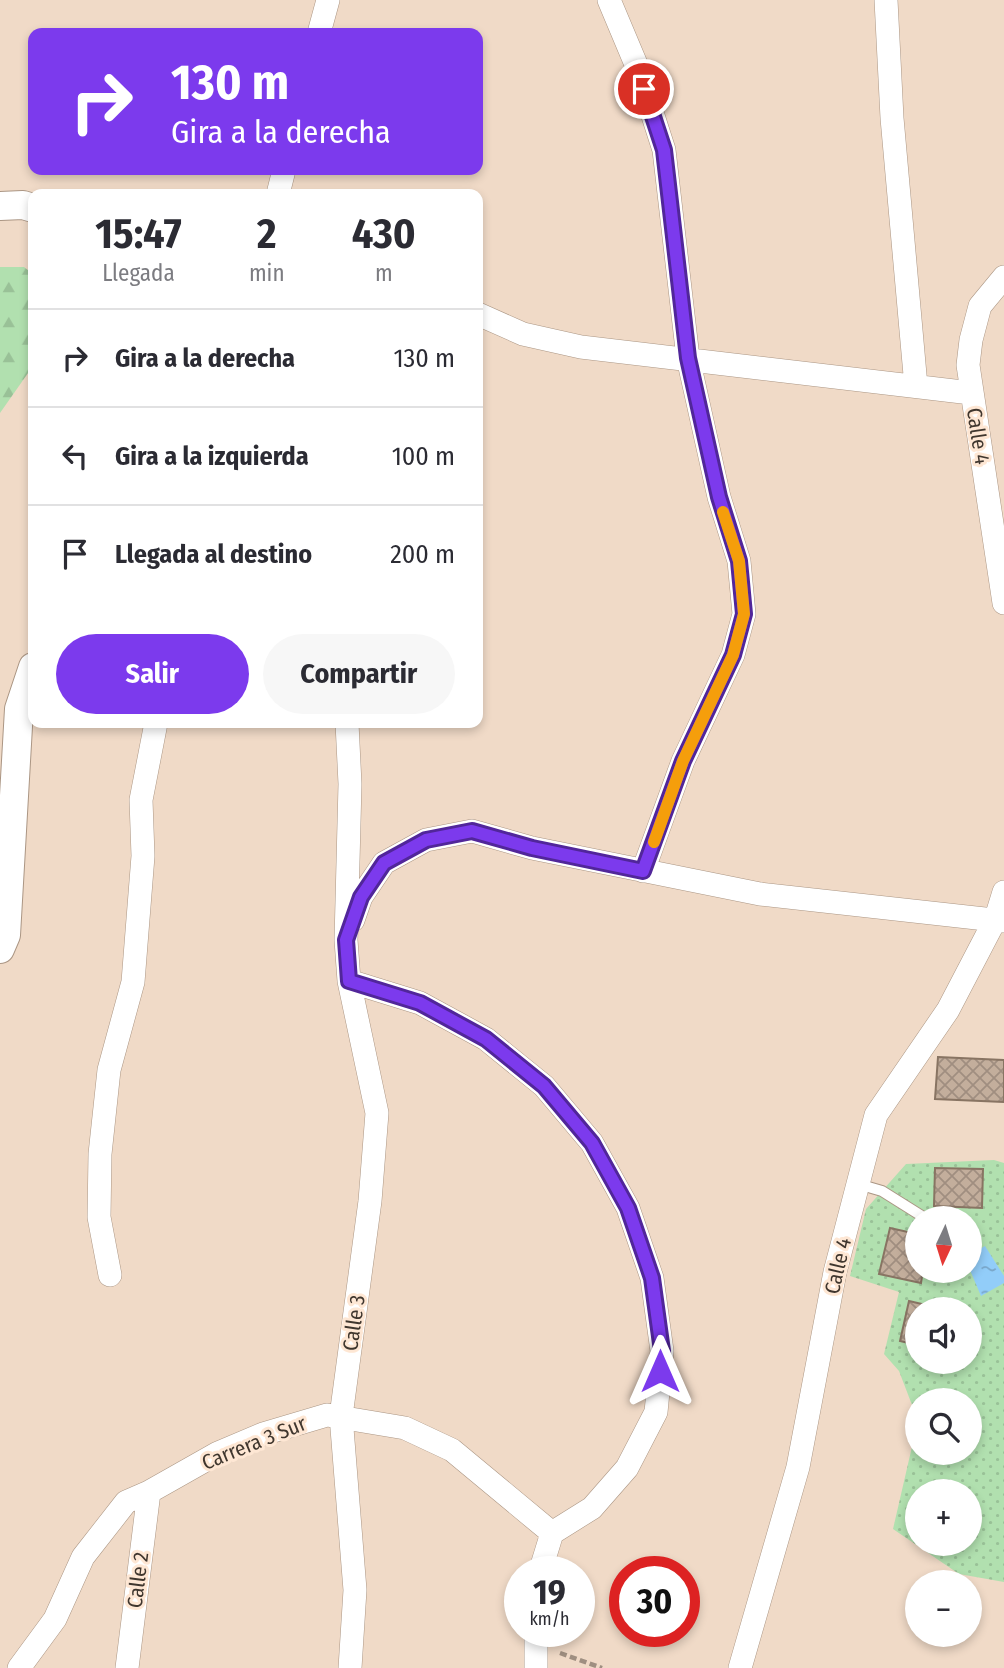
<!DOCTYPE html>
<html lang="es">
<meta charset="utf-8">
<style>
body{margin:0;font-family:"Fira Sans Condensed",sans-serif;background:#f7f7f7;color:#2b2b33;height:100vh;display:flex;flex-direction:column;font-size:26px;white-space:nowrap}
*{box-sizing:border-box;margin:0}
p{font-size:23px;color:#7c7c81}
.icon{flex:none;width:38px;height:38px;fill:none;stroke:currentColor;stroke-width:2;stroke-linecap:round;stroke-linejoin:round}
.map{position:relative;flex:1;overflow:hidden}
.details{position:absolute;left:28px;top:189px;width:455px;height:539px;display:flex;flex-direction:column;background:#fff;border-radius:14px;box-shadow:0 4px 10px #0003}
.details>*{flex:none}
.guide{position:absolute;left:28px;top:28px;width:455px;height:147px;border-radius:14px;box-shadow:0 4px 10px #0003;background:#7c3aed;color:#fff;overflow:hidden}
.needle{width:46px;rotate:184deg}
.fabs{position:absolute;left:905px;top:1206px;display:grid;gap:14px}
.fabs a{display:grid;place-items:center;width:77px;height:77px;border-radius:50%;background:#fff;box-shadow:0 4px 10px #0003;font-size:35px}
.speed{position:absolute;left:504px;top:1556px;display:flex;gap:14px;font-size:35px;font-weight:700;text-align:center}
.speed>*{display:grid;place-content:center;width:91px;height:91px;border-radius:50%;background:#fff;box-shadow:0 4px 10px #0003;line-height:1}
.speed small{font-size:18px;font-weight:400}
.speed .limit{border:10px solid #d22;background:#fff;color:#111}
.pin{position:absolute;display:grid;place-items:center;width:60px;height:60px;color:#fff;margin:-30px;border:4px solid #fff;border-radius:50%;box-shadow:0 2px 7px #0007}
.me{position:absolute;width:77px;margin:-38px;rotate:0deg;stroke-linejoin:round;filter:drop-shadow(0 0 5px #0008)}
.turn{display:flex;align-items:center;gap:24px;height:147px;padding:0 28px;font-size:32px}
.turn .icon{width:91px;height:91px;stroke-width:2.5}
.turn b{display:block;font-size:49px;line-height:60px}
.eta{display:flex;justify-content:space-evenly;align-items:center;height:119px;text-align:center}
.eta b{font-size:42px;font-weight:700;line-height:49px}
.action{display:flex;gap:14px;margin-top:auto;padding:14px 28px}
.action a{flex:1;height:80px;border-radius:42px;background:#7c3aed;color:#fff;font-size:28px;font-weight:700;line-height:80px;text-align:center}
.action a+a{background:#f7f7f7;color:#2b2b33}
ul{padding:0;list-style:none}
li{display:flex;align-items:center;gap:21px;height:98px;padding:0 28px;border-top:2px solid #e1e1e2}
li div{flex:1}
li b{display:block;font-size:26px}
li em{font-style:normal}
.map>svg:first-child{display:block}
.grass{fill:url(#grass-dots);fill-rule:evenodd}
.forest{fill:url(#forest-firs)}
.water{fill:url(#water-ripples)}
.building{fill:url(#building-cross-hatch);stroke:#887463;stroke-width:2}
.lines{fill:none;stroke-linecap:round;stroke-linejoin:round}
.service-casing{stroke:#ab9684;stroke-width:12}
.minor-casing{stroke:#ab9684;stroke-width:24}
.tertiary-casing{stroke:#ab9684;stroke-width:30}
.path{stroke:#9f8f81;stroke-width:4.5;stroke-dasharray:7 3.5;stroke-linecap:butt}
.service{stroke:#fff;stroke-width:10}
.minor{stroke:#fff;stroke-width:23}
.tertiary{stroke:#fff;stroke-width:28}
.route-casing{stroke:#51269a;stroke-width:18}
.route{stroke:#7c3aed;stroke-width:12}
.slow{stroke:#f59e0b;stroke-width:12}
.labels{text-anchor:middle;dominant-baseline:central;stroke-width:6;stroke-linejoin:round;paint-order:stroke}
.street-label{font-size:21px;fill:#3f362e;stroke:#fee7d4}
</style>
<div class="map">
<svg width="1004" height="1668" viewBox="0 0 1004 1668">
<defs>
<pattern id="grass-dots" width="8" height="8" patternUnits="userSpaceOnUse" patternTransform="scale(1.75)"><rect width="8" height="8" fill="#b1e0af"/><path d="M2 2h.1M6 6h.1" fill="none" stroke="#99c197" stroke-width="1.8" stroke-linecap="round"/></pattern>
<pattern id="forest-firs" width="22" height="20" patternUnits="userSpaceOnUse" patternTransform="scale(1.75)"><rect width="22" height="20" fill="#b1e0af"/><path d="M5 1l3.5 6h-7zM16 11l3.5 6h-7z" fill="#99c197"/></pattern>
<pattern id="water-ripples" width="26" height="14" patternUnits="userSpaceOnUse" patternTransform="scale(1.75)"><rect width="26" height="14" fill="#92cdf9"/><path d="M2 4q2-2 4 0t4 0M15 11q2-2 4 0t4 0" fill="none" stroke="#79a7ca"/></pattern>
<pattern id="building-cross-hatch" width="8" height="8" patternUnits="userSpaceOnUse" patternTransform="scale(1.75)"><rect width="8" height="8" fill="#c3ae9c"/><path d="M0 0l8 8M0 8l8-8" fill="none" stroke="#a08e80"/></pattern>
</defs>
<rect width="100%" height="100%" fill="#f0dac7"/>
<path class="grass" d="M994 1160 1004 1163V1582L959 1574 893 1529 917 1425V1452H970V1400H917V1418L899 1371 884 1354 899 1292 850 1276 866 1209 906 1164ZM917 1218H970V1270H917ZM917 1309H970V1362H917ZM917 1491H970V1544H917Z"/>
<path class="forest" d="M0 267H24L33 274V366L0 413Z"/>
<path class="water" d="M985 1246 1004 1276V1283L981 1296 970 1270V1255Z"/>
<path class="building" d="M938 1057 1004 1060V1102L935 1099Z
M935 1168 983 1169 982 1208 934 1206Z
M890 1228 917 1234V1270H923L921 1283 879 1274Z
M909 1301 943 1309H917V1345L900 1341Z"/>
<g class="lines">
<defs>
<path id="service" d="M858 1184 882 1191 925 1218"/>
<path id="minor" d="M609 0 638 69 664 150 688 358 719 497 739 561 744 614 733 655 683 761 643 871
M886 0 892 118 916 386
M319 33 328 0
M278 194 284 170
M1004 277 980 306 971 340 968 365 1004 603
M478 314 523 334 581 347 971 393
M347 723 350 784 346 940 349 981 377 1113 370 1201 341 1416 355 1590 350 1668
M353 920 361 897 384 863 426 840 472 831 532 848 760 894 1004 921
M349 981 420 1003 486 1039 544 1086 592 1143 628 1208 652 1278 662 1351 656 1412 627 1468 592 1508 552 1533 540 1572
M110 1275 99 1217 100 1154 109 1070 133 982 143 856 141 800 156 723
M536 1631V1668
M19 1668 55 1619 83 1557 126 1502 149 1492 218 1453 263 1434 327 1415 405 1428 452 1450 552 1533
M127 1668 149 1492
M740 1668 798 1467 835 1272 876 1115 948 1010 996 918 1004 892"/>
<path id="tertiary" d="M0 206 23 205 33 208
M0 949 6 935 19 709 33 667"/>
</defs>
<use href="#service" class="service-casing"/>
<use href="#minor" class="minor-casing"/>
<use href="#tertiary" class="tertiary-casing"/>
<path class="path" d="M560 1653 602 1668"/>
<use href="#service" class="service"/>
<use href="#minor" class="minor"/>
<use href="#tertiary" class="tertiary"/>
</g>
<g class="lines">
<defs>
<path id="route" d="M644 89 664 150 688 358 719 497 739 561 744 614 733 655 683 761 643 871 532 848 472 831 426 840 384 863 361 897 346 940 349 981 420 1003 486 1039 544 1086 592 1143 628 1208 652 1278 662 1351 660 1371"/>
</defs>
<use href="#route" class="route-casing"/>
<use href="#route" class="route"/>
<path class="slow" d="M654 842 683 761 733 655 744 614 739 561 723 512"/>
</g>
<g class="labels">
<g class="street-label">
<text transform="translate(978 436) rotate(81)">Calle 4</text>
<text transform="translate(838 1266) rotate(-77)">Calle 4</text>
<text transform="translate(354 1323) rotate(-82)">Calle 3</text>
<text transform="translate(254 1443) rotate(-22)">Carrera 3 Sur</text>
<text transform="translate(138 1580) rotate(-83)">Calle 2</text>
</g>
</g>
</svg>
<div class="fabs">
<a><svg class="needle" viewBox="-14 -14 28 28"><path d="M0-13l5 13h-10z" fill="#e53935"/><path d="M0 13l5-13h-10z" fill="#7c7c81"/></svg></a>
<a><svg class="icon" aria-label="sound" viewBox="0 0 24 24"><path d="M4 9h4l5-4v14l-5-4H4zM17 9q2 3 0 6"/></svg></a>
<a><svg class="icon" aria-label="search" viewBox="0 0 24 24"><circle cx="10" cy="10" r="6"/><path d="M15 15l6 6"/></svg></a>
<a>+</a>
<a>−</a>
</div>
<div class="speed"><div>19<small>km/h</small></div><div class="limit">30</div></div>
<div class="pin" style="left:644px;top:89px;background:#d93025"><svg class="icon" aria-label="arrive" viewBox="0 0 24 24"><path d="M6 21V4h12l-3 4 3 4H6"/></svg></div>
<svg class="me" style="left:660px;top:1371px" viewBox="-20 -20 40 40"><path d="M0-17L14 15 0 8-14 15z" fill="#7c3aed" stroke="#fff" stroke-width="4"/></svg>
<div class="guide">
<div class="turn"><svg class="icon" aria-label="right" viewBox="0 0 24 24"><path d="M7 20v-9h11M14 6l5 5-5 5"/></svg><div><b>130 m</b>Gira a la derecha</div></div>
</div>
<section class="details">
<div class="eta">
<div><b>15:47</b><p>Llegada</p></div>
<div><b>2</b><p>min</p></div>
<div><b>430</b><p>m</p></div>
</div>
<ul>
<li><svg class="icon" aria-label="right" viewBox="0 0 24 24"><path d="M7 20v-9h11M14 6l5 5-5 5"/></svg><div><b>Gira a la derecha</b></div><em>130 m</em></li>
<li><svg class="icon" aria-label="left" viewBox="0 0 24 24"><path d="M17 20v-9H6M10 6l-5 5 5 5"/></svg><div><b>Gira a la izquierda</b></div><em>100 m</em></li>
<li><svg class="icon" aria-label="arrive" viewBox="0 0 24 24"><path d="M6 21V4h12l-3 4 3 4H6"/></svg><div><b>Llegada al destino</b></div><em>200 m</em></li>
</ul>
<div class="action"><a>Salir</a><a>Compartir</a></div>
</section>
</div>
